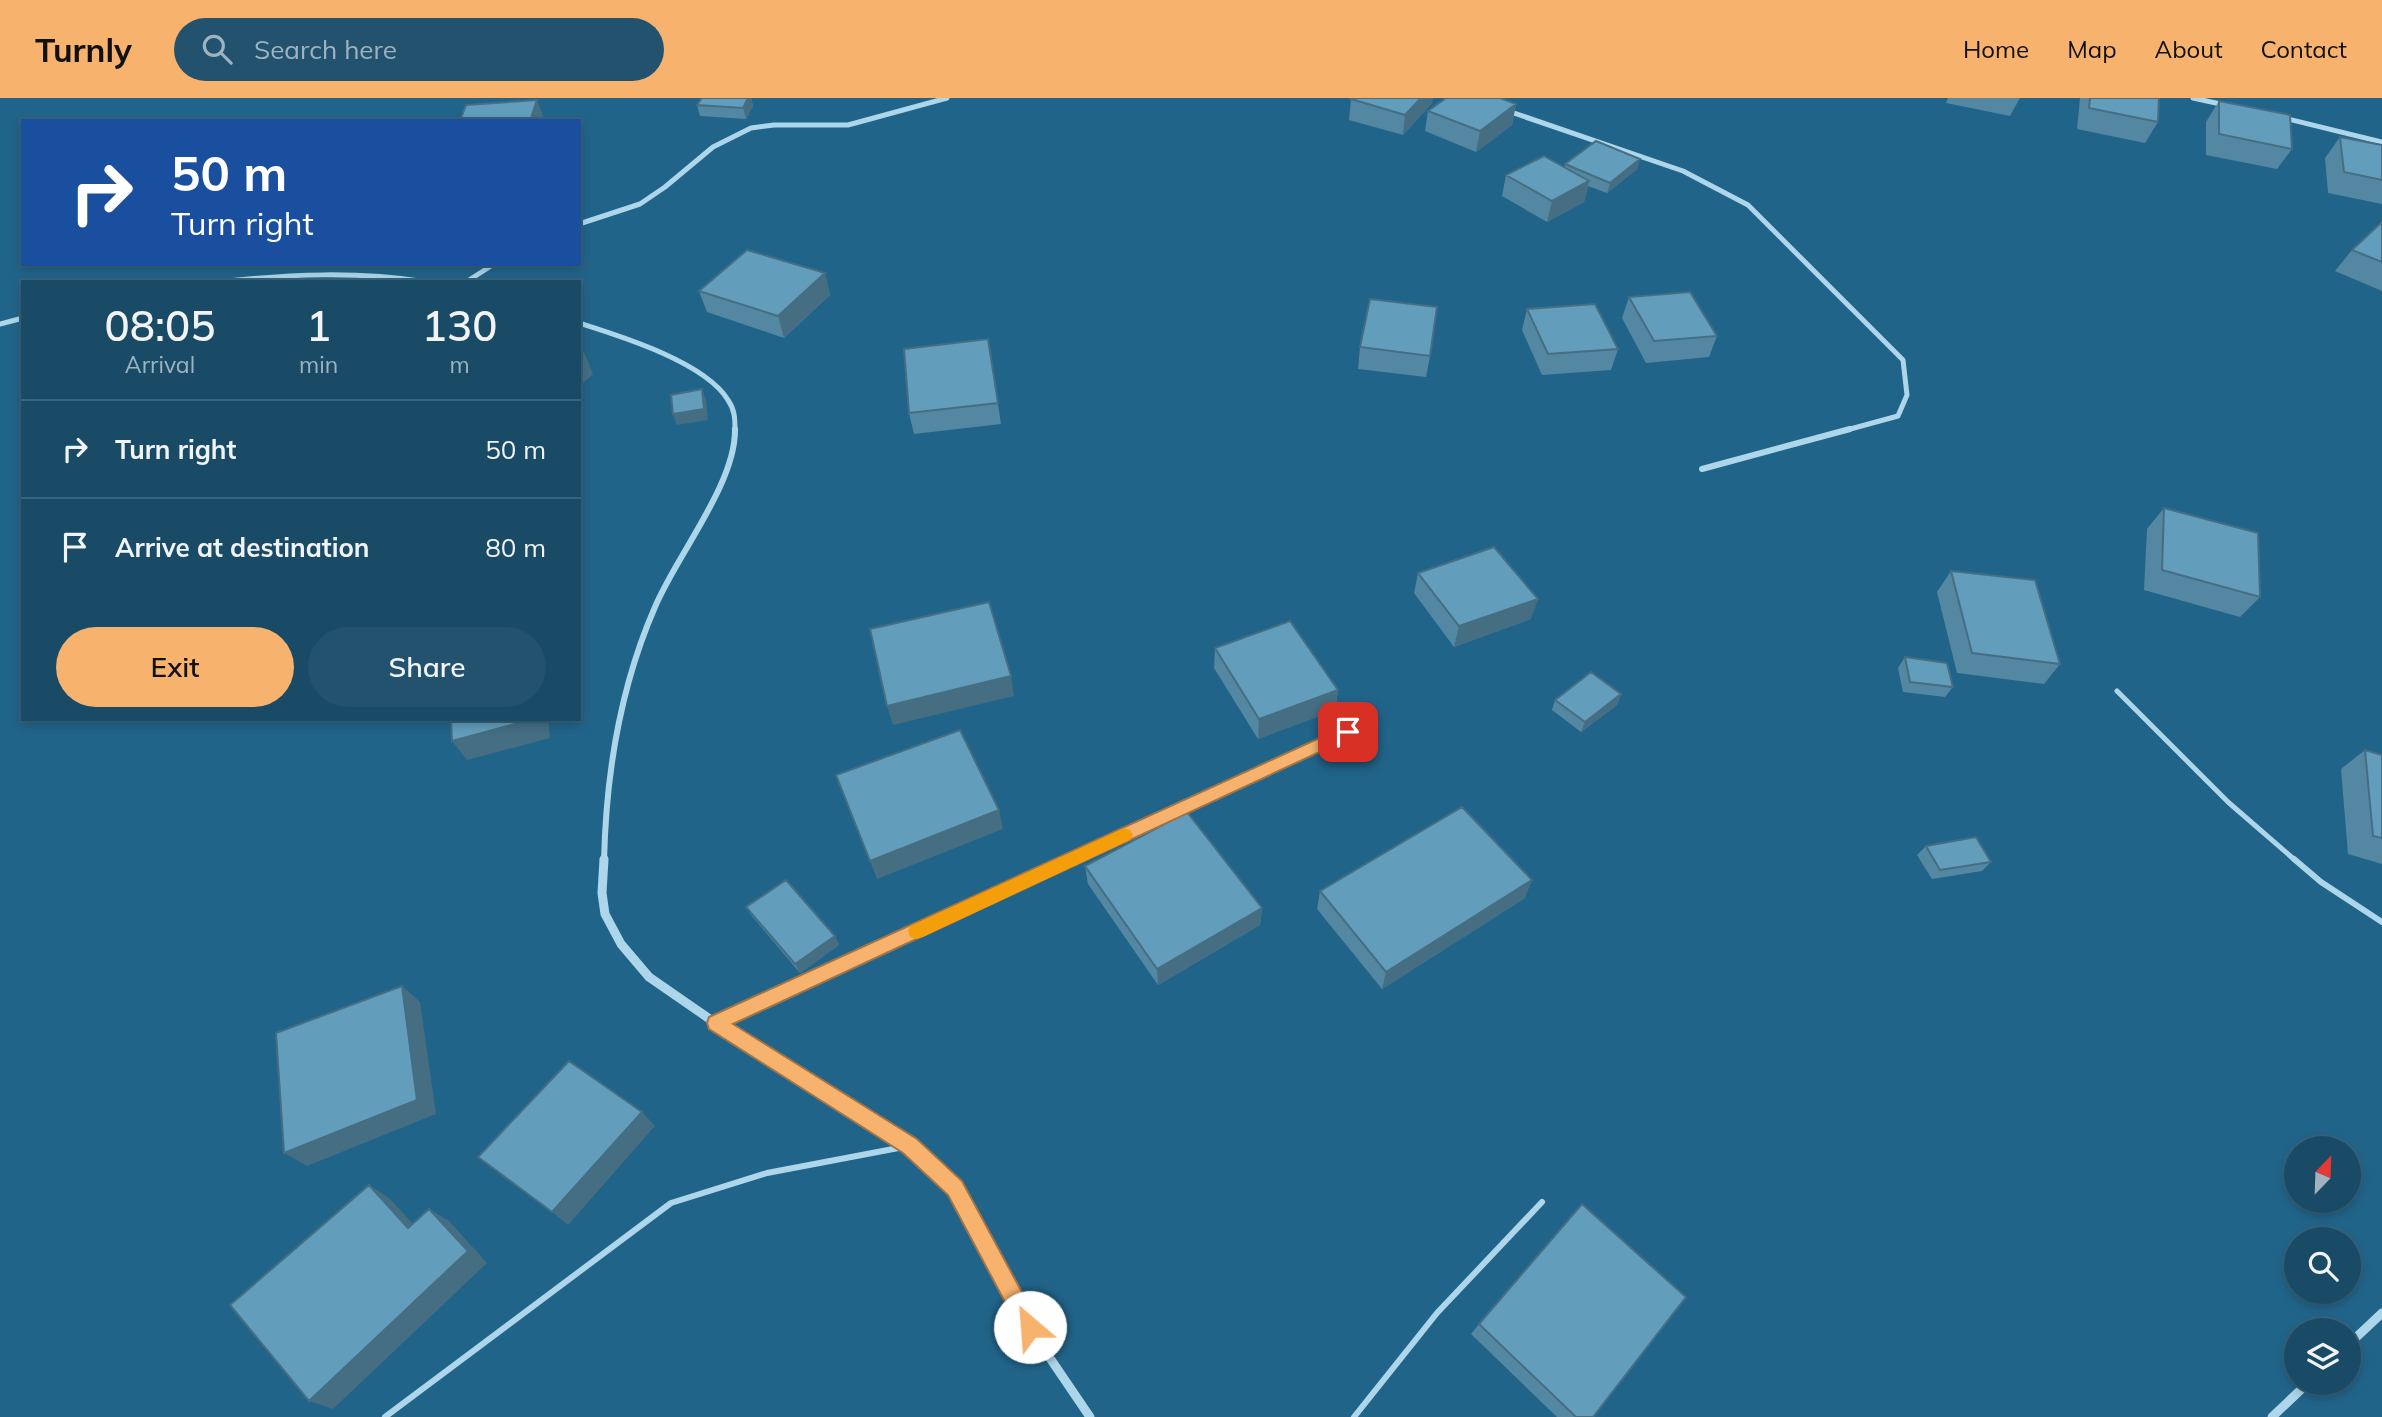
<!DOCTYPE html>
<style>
body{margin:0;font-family:Mulish,sans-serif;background:#22526d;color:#f1f3f6;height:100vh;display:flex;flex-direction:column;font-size:26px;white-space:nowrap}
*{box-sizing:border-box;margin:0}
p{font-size:23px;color:#9fb3c0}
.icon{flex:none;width:38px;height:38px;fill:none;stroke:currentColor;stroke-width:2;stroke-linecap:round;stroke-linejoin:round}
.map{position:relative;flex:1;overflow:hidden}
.sheet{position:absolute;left:21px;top:182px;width:560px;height:441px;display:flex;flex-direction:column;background:#194b67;border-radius:0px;box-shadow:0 4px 10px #0003,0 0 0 2px #37637b}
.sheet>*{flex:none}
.guide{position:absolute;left:21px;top:21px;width:560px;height:147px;border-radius:0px;box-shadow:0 4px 10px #0003,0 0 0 2px #37637b;background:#1a4fa0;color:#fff;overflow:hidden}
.needle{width:46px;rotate:23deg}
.fabs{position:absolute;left:2284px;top:1038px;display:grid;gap:14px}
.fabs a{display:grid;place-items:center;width:77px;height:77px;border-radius:50%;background:#194b67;box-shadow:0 4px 10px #0003,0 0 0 2px #37637b;font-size:35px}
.pin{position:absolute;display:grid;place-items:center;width:60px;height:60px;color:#fff;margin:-30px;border-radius:14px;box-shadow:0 4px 10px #0006}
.me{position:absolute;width:77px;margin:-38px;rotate:333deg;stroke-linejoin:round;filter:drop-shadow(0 0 5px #0008)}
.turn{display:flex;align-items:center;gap:24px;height:147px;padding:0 35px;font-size:32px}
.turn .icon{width:91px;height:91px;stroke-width:2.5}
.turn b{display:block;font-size:49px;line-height:60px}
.eta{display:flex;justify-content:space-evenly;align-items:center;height:119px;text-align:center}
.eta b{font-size:42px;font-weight:600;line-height:49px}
.cta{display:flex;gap:14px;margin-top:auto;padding:14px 35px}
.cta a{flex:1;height:80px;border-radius:42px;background:#f7b36e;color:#111;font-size:28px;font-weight:600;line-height:80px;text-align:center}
.cta a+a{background:#22526d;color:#f1f3f6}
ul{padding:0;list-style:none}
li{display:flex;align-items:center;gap:21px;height:98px;padding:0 35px;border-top:2px solid #37637b}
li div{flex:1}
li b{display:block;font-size:26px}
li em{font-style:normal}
header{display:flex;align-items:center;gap:42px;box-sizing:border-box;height:98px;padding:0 35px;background:#f7b36e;color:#111}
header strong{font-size:33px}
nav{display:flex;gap:38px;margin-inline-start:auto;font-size:24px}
.search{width:490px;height:63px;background:#22526d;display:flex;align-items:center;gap:18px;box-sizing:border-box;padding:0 24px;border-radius:38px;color:#9fb3c0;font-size:26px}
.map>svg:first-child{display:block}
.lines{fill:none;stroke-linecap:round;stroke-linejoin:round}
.lane-far1{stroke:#add6ea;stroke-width:5}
.lane{stroke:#add6ea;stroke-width:6}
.street-far2{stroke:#add6ea;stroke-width:5}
.street-far1{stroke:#add6ea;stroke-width:6}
.street{stroke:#add6ea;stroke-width:9}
.wall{fill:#5487a1}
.shaded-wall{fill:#456e83}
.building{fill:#629dbb;stroke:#456e83;stroke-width:2}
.route{fill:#f7b36e;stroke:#a17448;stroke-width:2}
.slow{fill:#f59e0b}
</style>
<header>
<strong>Turnly</strong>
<div class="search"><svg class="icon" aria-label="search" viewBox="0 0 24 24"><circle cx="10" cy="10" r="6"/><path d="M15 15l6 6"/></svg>Search here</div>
<nav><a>Home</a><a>Map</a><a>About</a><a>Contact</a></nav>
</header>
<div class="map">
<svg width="2382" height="1319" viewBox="0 0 2382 1319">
<rect width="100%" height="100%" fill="#216489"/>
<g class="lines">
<path class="lane-far1" d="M2117 593 2228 704 2296 763
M1068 763 1348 634"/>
<path class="lane" d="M2294 761 2321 784 2382 824
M716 925 1072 761
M385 1319 671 1105 767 1075 909 1048
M1354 1319 1437 1215 1542 1104"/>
<path class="street-far2" d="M2193 0 2225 7
M1508 13 1683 73 1748 107 1903 262 1907 297 1898 318 1843 333
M2284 20 2382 44
M579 126 640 106 665 89 713 49 751 30 774 27H848L947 0
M219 184C289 176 357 173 427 184
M466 184 494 166
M579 225C620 238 705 264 728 302 735 312 735 321 735 333
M0 226 23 220"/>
<path class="street-far1" d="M1702 371 1850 331
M604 763C606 676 620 589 655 509 676 458 736 386 735 331"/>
<path class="street" d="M604 761 602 795 605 816 621 846 649 879 727 933 883 1029 930 1065 948 1086 978 1131 1037 1241 1090 1319
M2348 1247 2382 1215
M2272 1319 2309 1284"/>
</g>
<path class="wall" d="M702 0H751L753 8 746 21 700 18 697 7Z
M1948 0H2020L2010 18 1946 5Z
M2080 0H2159L2158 24 2145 45 2077 31Z
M1351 1 1432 5 1403 37 1349 22Z
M2219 3 2292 51 2277 71 2206 57V24Z
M1516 6 1512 27 1476 54 1425 33 1428 13Z
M2340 39 2382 47V106L2328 95 2325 60Z
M1565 66 1637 71 1607 95 1588 88 1584 104 1547 124 1502 98 1506 77 1565 70Z
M2382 124V193L2335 173 2352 152Z
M825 175 830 197 784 240 707 214 699 193Z
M1629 199 1717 238 1709 259 1646 265 1622 220Z
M1527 211 1618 251 1611 272 1542 277 1522 232Z
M988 241 1001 326 914 336 909 315Z
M1360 249 1430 258 1426 279 1358 271Z
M2164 410 2260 499 2240 519 2144 492 2147 431Z
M1951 473 2060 566 2044 586 1957 575 1937 494Z
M1418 475 1531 521 1454 549 1414 495Z
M1215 550 1338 592 1335 612 1258 641 1214 570Z
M1905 559 1953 589 1945 599 1903 594 1898 570Z
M1621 596 1617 607 1581 634 1552 612 1555 602Z
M2365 652 2382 657V766L2348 756 2341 671Z
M1926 748 1991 764 1982 773 1932 781 1917 757Z
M1085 768 1262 810 1260 827 1158 887 1088 786Z
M1320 793 1525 800 1382 891 1317 811Z
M746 809 835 838 839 847 800 875 752 818Z
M1479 1226 1593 1319H1557L1471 1236Z"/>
<path class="shaded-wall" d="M748 0H751L753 8 746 21 743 10Z
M1421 0H1433L1432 5 1403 37 1405 17Z
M537 2 545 23H530Z
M1516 6 1512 27 1476 54 1480 33Z
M1640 61 1637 71 1607 95 1610 85Z
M1589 83 1584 104 1547 124 1552 103Z
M825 175 830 197 784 240 778 218Z
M584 254 593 276 579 289V259Z
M702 291 706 302 708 322 677 327 673 316Z
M1538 501 1531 521 1454 549 1459 528Z
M1011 578 1014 598 893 627 887 608Z
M1338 592 1335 612 1258 641 1259 621Z
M1621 596 1617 607 1581 634 1585 624Z
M533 621H548L550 640 467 662 452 643Z
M999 712 1003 731 877 781 870 763Z
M1532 782 1525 800 1382 891 1386 874Z
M1262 810 1260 827 1158 887 1157 871Z
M835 838 839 847 800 875 795 866Z
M402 888 420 904 436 1016 307 1068 284 1055Z
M642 1014 655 1028 568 1127 552 1114Z
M369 1087 389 1100 428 1142 408 1130Z
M429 1111 449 1123 487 1165 333 1311 309 1303Z"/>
<path class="building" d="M702 0H748L743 10 697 7Z
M1353 0H1421L1405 17 1351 1Z
M1446 0H1500L1516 6 1480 33 1428 13Z
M2090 0H2159L2158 24 2089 10Z
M537 2 530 23H460L466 7Z
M2219 3 2290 17 2292 51 2219 36Z
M2340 39 2382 47V82L2344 74Z
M1596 43 1640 61 1610 85 1565 66Z
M1544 58 1589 83 1552 103 1506 77Z
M2382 124V164L2352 152Z
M747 152 825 175 778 218 699 193Z
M1690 194 1717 238 1654 243 1629 199Z
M1370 201 1437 209 1430 258 1360 249Z
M1595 206 1618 251 1548 256 1527 211Z
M988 241 998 305 909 315 904 251Z
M702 291 704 311 673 316 671 297Z
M2164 410 2258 435 2260 499 2162 472Z
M1494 449 1538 501 1459 528 1418 475Z
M1951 473 2035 482 2060 566 1972 555Z
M989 504 1011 578 887 608 870 531Z
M1290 523 1338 592 1259 621 1215 550Z
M1905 559 1947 565 1953 589 1910 584Z
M1591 574 1621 596 1585 624 1555 602Z
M451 621H533L452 643Z
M960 632 999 712 870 763 836 677Z
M2365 652 2382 657V740L2373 738Z
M1462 709 1532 782 1386 874 1320 793Z
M1187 714 1262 810 1157 871 1085 768Z
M1976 739 1991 764 1940 772 1926 748Z
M786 782 835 838 795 866 746 809Z
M402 888 417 1002 284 1055 276 935Z
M569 963 642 1014 552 1114 478 1059Z
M369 1087 408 1130 429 1111 468 1153 309 1303 230 1207Z
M1582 1106 1686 1199 1593 1319H1576L1479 1226Z"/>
<path class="route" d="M1348 627 1354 629 1356 634 1354 638 733 926 917 1041 962 1083 1037 1222 1040 1229 1037 1236 1030 1240 1022 1236 948 1097 903 1055 709 931 707 925 709 919Z"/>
<path class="slow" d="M1124 730 1130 732 1133 737 1130 742 923 839 916 841 910 839 908 833 910 828Z"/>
</svg>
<div class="fabs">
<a><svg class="needle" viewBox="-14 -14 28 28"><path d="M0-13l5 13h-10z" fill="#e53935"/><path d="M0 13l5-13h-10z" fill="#9fb3c0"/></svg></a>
<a><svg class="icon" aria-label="search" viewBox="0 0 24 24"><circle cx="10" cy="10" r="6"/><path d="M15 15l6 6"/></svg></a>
<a><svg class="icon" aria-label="layers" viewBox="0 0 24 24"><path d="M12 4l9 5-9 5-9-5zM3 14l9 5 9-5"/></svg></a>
</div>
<div class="pin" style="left:1348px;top:634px;background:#d93025"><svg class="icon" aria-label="arrive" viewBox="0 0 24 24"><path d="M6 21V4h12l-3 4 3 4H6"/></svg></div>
<svg class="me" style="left:1030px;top:1229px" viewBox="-20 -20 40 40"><circle r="19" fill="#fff"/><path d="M0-13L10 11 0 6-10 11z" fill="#f7b36e"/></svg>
<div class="guide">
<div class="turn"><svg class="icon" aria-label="right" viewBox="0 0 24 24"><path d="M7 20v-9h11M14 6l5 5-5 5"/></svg><div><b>50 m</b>Turn right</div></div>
</div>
<section class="sheet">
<div class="eta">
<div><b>08:05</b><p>Arrival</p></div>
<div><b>1</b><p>min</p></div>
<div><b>130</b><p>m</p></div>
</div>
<ul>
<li><svg class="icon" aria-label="right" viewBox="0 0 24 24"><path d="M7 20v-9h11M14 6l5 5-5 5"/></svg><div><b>Turn right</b></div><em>50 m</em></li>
<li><svg class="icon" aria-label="arrive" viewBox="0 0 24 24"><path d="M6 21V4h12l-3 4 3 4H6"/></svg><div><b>Arrive at destination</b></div><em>80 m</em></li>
</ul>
<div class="cta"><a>Exit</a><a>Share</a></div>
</section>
</div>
